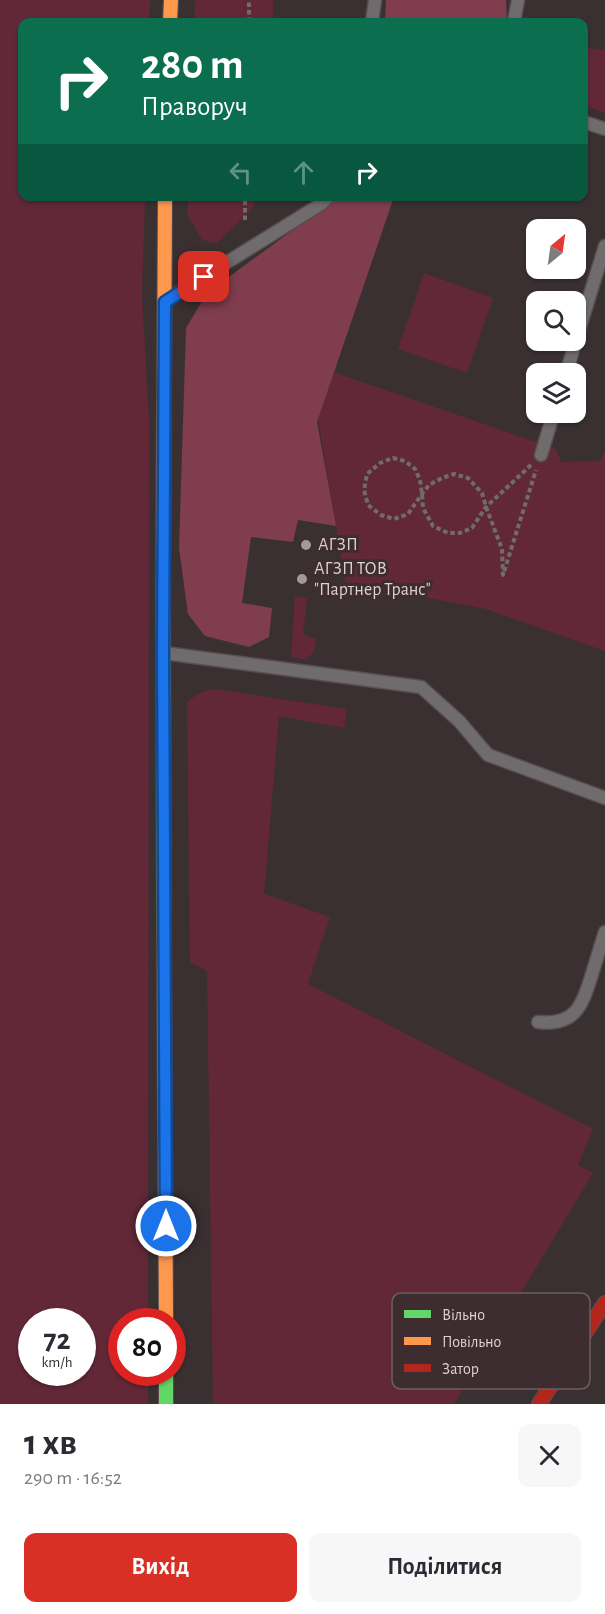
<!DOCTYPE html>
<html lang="uk">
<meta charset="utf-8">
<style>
body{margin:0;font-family:"Alegreya Sans",sans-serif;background:#f7f7f7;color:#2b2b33;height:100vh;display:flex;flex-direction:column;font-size:22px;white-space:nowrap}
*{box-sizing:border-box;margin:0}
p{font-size:20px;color:#7c7c81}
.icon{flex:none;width:33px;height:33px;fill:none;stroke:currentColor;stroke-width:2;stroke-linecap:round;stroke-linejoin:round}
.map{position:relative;height:1404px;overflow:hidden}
.side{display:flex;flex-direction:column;background:#fff;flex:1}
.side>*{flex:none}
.banner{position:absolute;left:18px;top:18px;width:570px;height:183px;border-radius:12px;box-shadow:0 2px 4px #0004;background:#0b6e4f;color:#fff;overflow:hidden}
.needle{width:39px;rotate:29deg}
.fabs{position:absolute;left:526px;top:219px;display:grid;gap:12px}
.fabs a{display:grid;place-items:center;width:60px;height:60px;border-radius:12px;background:#fff;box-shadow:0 2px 4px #0004;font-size:30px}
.speed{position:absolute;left:18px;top:1308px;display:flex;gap:12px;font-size:30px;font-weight:700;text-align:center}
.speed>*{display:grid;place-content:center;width:78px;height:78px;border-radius:50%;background:#fff;box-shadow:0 2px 4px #0004;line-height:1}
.speed small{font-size:15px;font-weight:400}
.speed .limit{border:9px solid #d22;background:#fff;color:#111}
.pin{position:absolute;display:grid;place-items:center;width:51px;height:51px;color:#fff;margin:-26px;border-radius:12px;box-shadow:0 3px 9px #0006}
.me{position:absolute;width:66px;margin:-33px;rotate:0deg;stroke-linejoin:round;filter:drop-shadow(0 0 4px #0008)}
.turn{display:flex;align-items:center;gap:21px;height:126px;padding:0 24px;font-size:27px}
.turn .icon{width:78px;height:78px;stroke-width:2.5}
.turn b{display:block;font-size:42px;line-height:51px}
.lanes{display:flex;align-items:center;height:57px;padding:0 24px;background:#0003;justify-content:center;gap:30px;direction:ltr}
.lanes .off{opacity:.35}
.round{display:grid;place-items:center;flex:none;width:63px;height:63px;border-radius:12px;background:#f7f7f7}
.head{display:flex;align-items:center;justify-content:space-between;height:102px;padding:0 24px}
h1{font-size:36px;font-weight:700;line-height:45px}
.primary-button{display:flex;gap:12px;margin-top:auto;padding:12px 24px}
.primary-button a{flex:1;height:69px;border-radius:12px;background:#d93025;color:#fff;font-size:24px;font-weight:700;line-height:69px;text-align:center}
.primary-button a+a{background:#f7f7f7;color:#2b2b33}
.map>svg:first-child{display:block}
.green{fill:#622838;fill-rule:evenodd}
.forest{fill:#7f3d4e}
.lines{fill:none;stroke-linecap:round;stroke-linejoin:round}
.lane-casing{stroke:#564e50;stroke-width:15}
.fast-casing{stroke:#564e50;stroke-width:16}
.slow-casing{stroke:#564e50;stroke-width:16}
.jam-casing{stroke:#564e50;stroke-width:16}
.path{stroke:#706c6c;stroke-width:4;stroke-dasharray:4.5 3;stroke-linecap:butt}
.lane{stroke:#706c6d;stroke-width:12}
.fast{stroke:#63d668;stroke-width:14}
.slow{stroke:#ff974d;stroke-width:14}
.jam{stroke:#b3261e;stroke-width:14}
.route-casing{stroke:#114b97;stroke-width:15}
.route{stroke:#1a73e8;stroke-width:10}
.poi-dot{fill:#a3989a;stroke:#3d2d30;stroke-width:2}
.labels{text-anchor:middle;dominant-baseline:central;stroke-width:6;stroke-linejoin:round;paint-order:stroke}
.poi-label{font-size:18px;fill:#dbd0d2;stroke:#3d2d30;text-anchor:start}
.key{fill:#3d2d30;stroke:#6c5e61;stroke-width:1.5}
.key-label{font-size:16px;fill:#dbd0d2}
</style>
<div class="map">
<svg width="605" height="1404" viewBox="0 0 605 1404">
<rect width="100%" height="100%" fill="#3a3032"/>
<path class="green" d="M0 0H150L149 22H22V196L145 197 142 296 149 421 148 1321 122 1322V1372L148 1373V1404H0ZM32 1322H82V1372H32Z
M195 0H273V22H194Z
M584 48 605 50V113L584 105Z
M188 197V196L258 197 250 211 217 243 202 240 187 214Z
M424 273 493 298 467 373 398 349Z
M333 372 556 449 561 462 600 461 605 451V651L486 609 345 582 318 419Z
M295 596 307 598 303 634 316 639 314 652 305 660 291 657Z
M214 689 347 709 344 728 279 716 264 894 330 917 308 984 593 1129 578 1165 593 1173 454 1404H213L207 971 190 962 187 702 199 693Z"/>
<path class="forest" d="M386 0H506L507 20V22H385Z
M338 197H394L317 422 336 526 298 520 293 542 251 537 242 603 272 608 269 637 249 647 205 636 188 614 179 548 186 328 207 293Z"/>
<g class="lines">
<defs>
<path id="lane" d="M372 22 375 0
M514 22 518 0
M584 122 605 129
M168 299 321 204 329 196
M576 340 605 246
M566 374 576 340
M541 455 554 412
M164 653 421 687 459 721 488 755 605 798
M538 1022C574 1026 582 1007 591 977 596 962 600 947 605 932"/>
<path id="fast" d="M163 591 164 954
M166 1372V1404"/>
<path id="slow" d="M170 22 171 0
M163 591 165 196
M164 954 166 1322"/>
<path id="jam" d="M539 1404 605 1303"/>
</defs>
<use href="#lane" class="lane-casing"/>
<use href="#fast" class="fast-casing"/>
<use href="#slow" class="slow-casing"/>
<use href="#jam" class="jam-casing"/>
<path class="path" d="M249 22V0
M245 220V196
M531 465 486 507 472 528 460 533H448L433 526 423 508 422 494 420 480 415 469 405 461 393 458 380 463 367 474 364 490 368 505 381 515 394 519 408 514 422 494 429 485 442 478 454 474 468 478 482 493 486 507 502 549 503 575 536 470"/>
<use href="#lane" class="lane"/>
<use href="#fast" class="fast"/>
<use href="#slow" class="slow"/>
<use href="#jam" class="jam"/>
</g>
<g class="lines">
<defs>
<path id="route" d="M166 1226 163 653 165 302 204 277"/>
</defs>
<use href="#route" class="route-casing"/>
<use href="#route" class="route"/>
</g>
<g class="poi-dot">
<circle cx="306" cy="545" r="6"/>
<circle cx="302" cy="579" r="6"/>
</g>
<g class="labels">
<g class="poi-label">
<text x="318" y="545">АГЗП</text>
<text x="314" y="569">АГЗП ТОВ<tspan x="314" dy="21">"Партнер Транс"</tspan></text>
</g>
</g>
<rect x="392" y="1293" width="198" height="96" rx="9" class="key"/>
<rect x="404" y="1310" width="27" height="8" fill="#63d668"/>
<rect x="404" y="1337" width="27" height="8" fill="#ff974d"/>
<rect x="404" y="1364" width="27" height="8" fill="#b3261e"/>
<g class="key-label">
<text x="442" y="1320">Вільно</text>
<text x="442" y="1347">Повільно</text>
<text x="442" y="1374">Затор</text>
</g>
</svg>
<div class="fabs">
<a><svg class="needle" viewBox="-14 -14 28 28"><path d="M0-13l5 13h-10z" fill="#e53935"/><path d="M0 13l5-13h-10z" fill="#7c7c81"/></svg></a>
<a><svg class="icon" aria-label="search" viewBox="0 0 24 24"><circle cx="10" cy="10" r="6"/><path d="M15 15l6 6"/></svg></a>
<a><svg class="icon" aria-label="layers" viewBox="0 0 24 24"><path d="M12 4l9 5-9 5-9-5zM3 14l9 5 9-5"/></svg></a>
</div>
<div class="speed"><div>72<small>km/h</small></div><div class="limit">80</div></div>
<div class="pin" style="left:204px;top:277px;background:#d93025"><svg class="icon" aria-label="arrive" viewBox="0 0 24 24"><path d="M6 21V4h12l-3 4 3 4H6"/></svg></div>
<svg class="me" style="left:166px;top:1226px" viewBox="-20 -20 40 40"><circle r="17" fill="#1a73e8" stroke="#fff" stroke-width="3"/><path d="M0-11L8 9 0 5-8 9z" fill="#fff"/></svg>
<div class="banner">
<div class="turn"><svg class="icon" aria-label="right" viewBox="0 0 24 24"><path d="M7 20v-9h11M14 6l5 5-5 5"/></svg><div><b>280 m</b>Праворуч</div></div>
<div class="lanes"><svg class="icon off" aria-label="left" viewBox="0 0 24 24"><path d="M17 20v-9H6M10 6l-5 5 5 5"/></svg><svg class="icon off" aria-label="ahead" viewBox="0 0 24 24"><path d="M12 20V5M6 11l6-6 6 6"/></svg><svg class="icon" aria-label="right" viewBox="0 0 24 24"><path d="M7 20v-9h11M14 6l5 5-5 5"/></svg></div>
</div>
</div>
<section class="side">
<div class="head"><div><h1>1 хв</h1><p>290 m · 16:52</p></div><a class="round"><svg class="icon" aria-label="close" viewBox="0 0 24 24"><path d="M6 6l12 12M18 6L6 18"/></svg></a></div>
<div class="primary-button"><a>Вихід</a><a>Поділитися</a></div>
</section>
